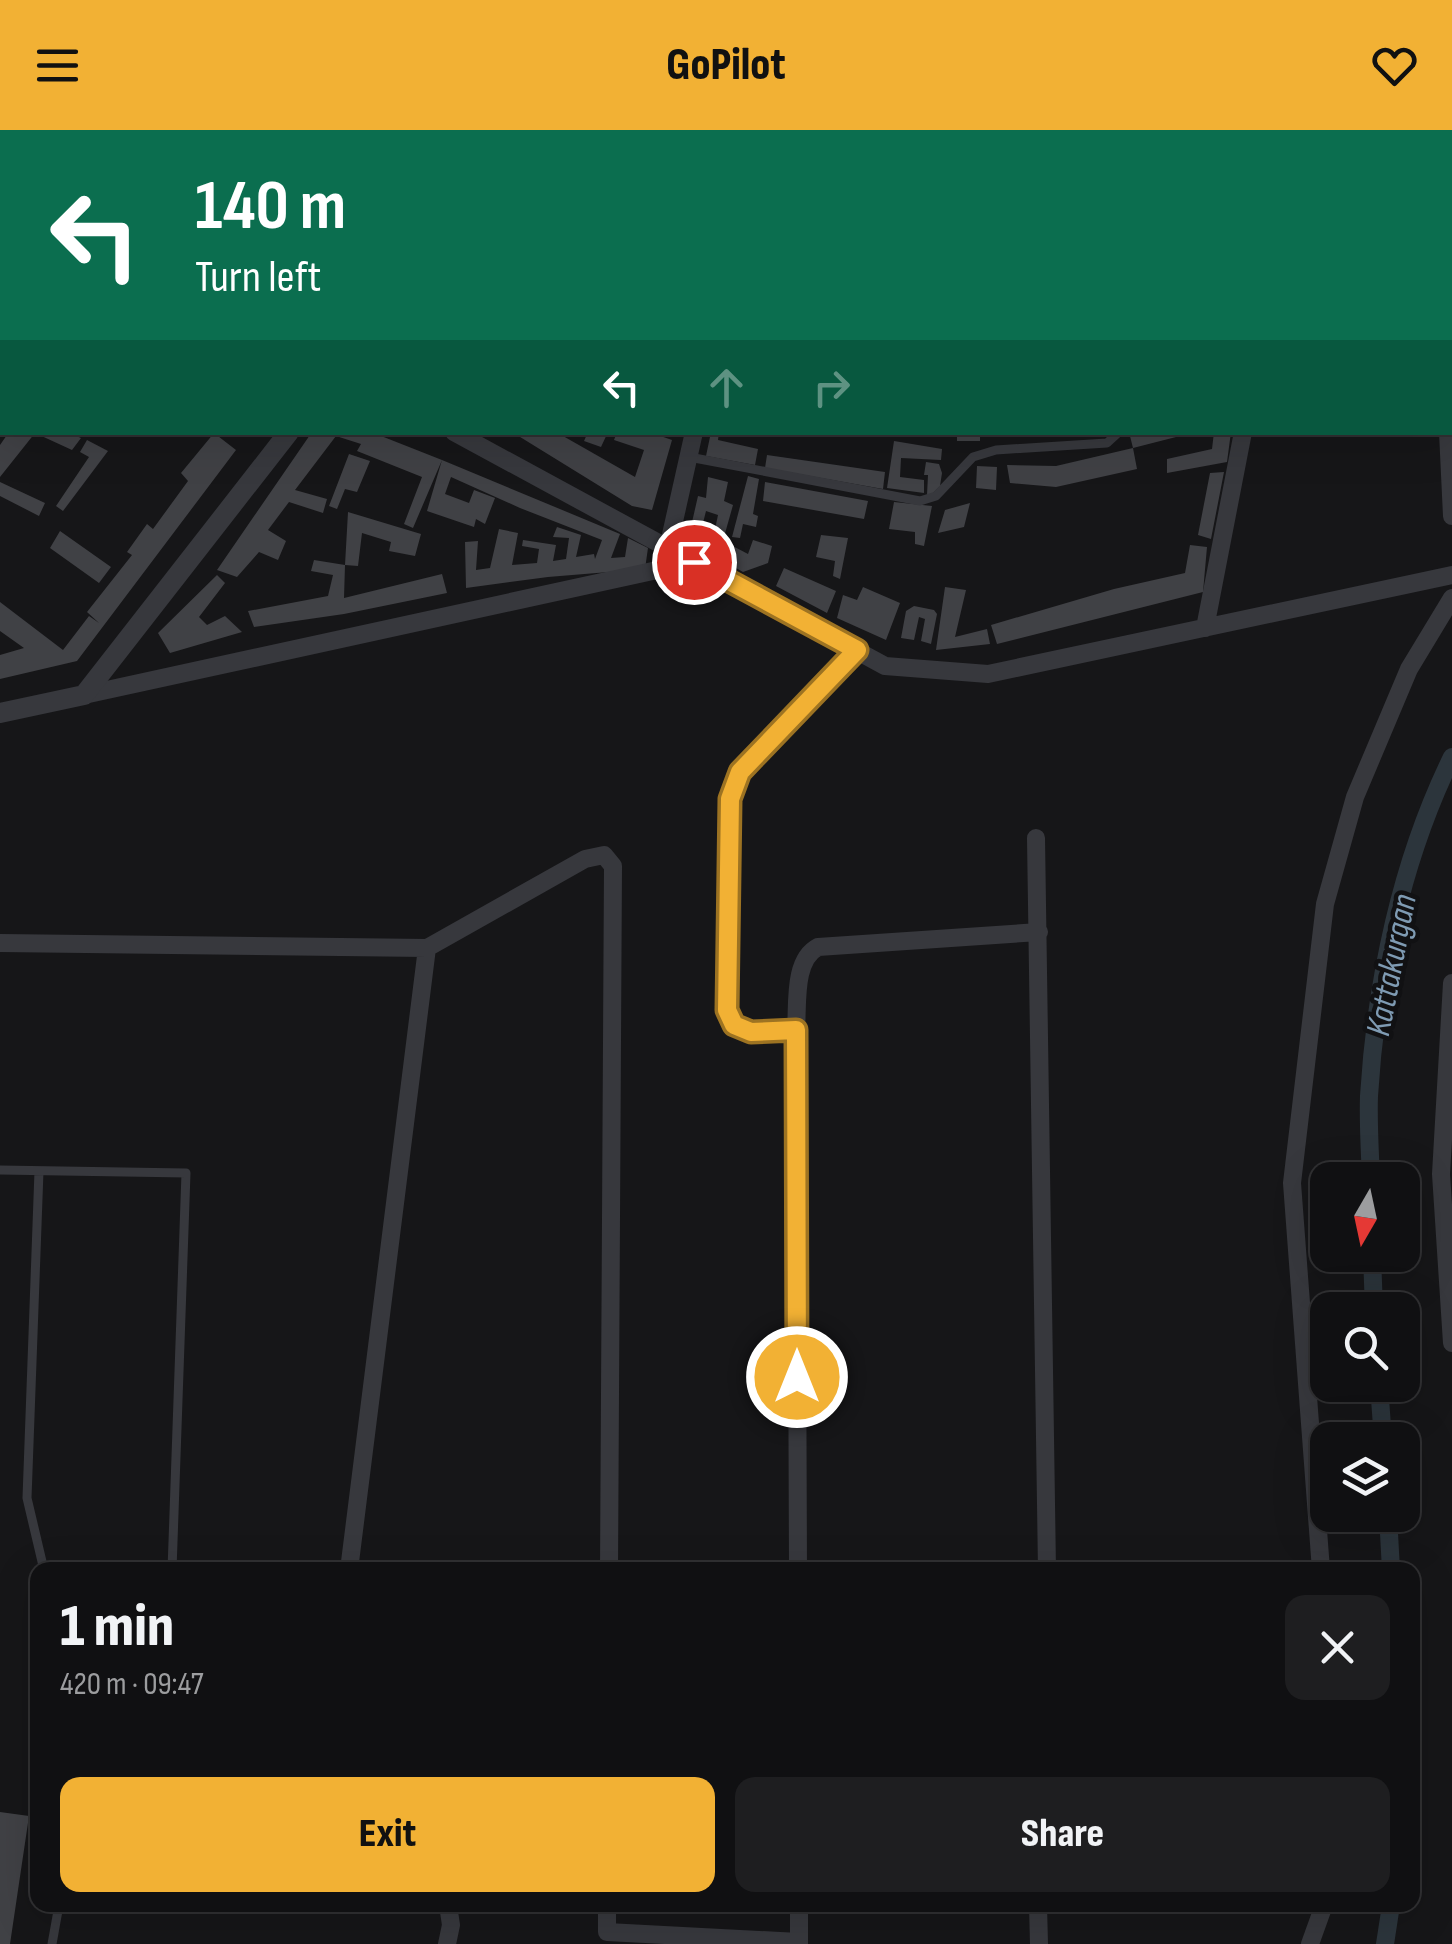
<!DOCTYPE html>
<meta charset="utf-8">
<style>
body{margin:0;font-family:"Sofia Sans Condensed",sans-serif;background:#1e1e20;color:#f1f3f6;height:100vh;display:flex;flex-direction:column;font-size:38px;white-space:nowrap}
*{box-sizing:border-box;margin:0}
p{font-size:32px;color:#9c9d9f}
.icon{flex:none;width:55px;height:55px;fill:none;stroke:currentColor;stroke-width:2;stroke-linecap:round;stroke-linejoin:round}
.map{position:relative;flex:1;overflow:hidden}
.panel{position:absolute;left:30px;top:1432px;width:1390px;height:350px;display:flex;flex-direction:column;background:#101012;border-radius:20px;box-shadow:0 10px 40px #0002,0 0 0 2px #303032}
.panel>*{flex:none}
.top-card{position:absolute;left:0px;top:0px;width:1452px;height:305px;box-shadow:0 10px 40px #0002,0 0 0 2px #303032;background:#0b6e4f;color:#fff;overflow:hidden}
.needle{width:65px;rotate:189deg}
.controls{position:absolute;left:1310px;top:1032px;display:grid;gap:20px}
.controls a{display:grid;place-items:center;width:110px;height:110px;border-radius:20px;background:#101012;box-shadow:0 10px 40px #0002,0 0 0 2px #303032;font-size:50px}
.pin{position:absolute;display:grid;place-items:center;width:85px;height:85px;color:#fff;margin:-42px;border:5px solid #fff;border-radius:50%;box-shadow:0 2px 10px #0007}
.me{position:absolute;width:110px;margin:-55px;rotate:0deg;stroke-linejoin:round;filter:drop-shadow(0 0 8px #0008)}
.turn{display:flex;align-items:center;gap:35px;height:210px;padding:0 30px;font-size:45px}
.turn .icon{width:130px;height:130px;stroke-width:2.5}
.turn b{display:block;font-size:70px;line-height:85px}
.lanes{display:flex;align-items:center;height:95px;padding:0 30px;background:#0003;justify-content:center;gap:50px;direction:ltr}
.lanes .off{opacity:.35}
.round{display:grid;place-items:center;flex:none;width:105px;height:105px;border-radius:20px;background:#1e1e20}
.head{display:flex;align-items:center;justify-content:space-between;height:170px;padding:0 30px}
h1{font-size:60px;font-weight:800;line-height:75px}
.button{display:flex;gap:20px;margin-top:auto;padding:20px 30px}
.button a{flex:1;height:115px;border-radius:20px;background:#f2b134;color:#111;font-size:40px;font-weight:800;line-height:115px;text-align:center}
.button a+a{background:#1e1e20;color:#f1f3f6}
header{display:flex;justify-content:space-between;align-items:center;height:130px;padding:0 30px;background:#f2b134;color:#111;font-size:45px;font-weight:800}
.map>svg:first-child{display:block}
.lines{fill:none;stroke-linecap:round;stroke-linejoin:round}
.canal{stroke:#2c353c;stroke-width:18}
.building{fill:#404145}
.service{stroke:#37383d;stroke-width:9}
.minor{stroke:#37383d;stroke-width:18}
.tertiary{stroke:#37383d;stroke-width:20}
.route-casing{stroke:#9d7322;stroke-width:25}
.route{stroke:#f2b134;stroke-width:18}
.labels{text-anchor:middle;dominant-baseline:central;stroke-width:9;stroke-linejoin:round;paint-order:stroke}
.water-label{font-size:35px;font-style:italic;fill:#7f9bb3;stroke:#111113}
</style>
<header><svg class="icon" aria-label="menu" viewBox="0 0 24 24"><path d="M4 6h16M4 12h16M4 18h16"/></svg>GoPilot<svg class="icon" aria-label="heart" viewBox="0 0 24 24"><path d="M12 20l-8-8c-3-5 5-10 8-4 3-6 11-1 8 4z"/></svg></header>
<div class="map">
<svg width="1452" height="1814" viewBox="0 0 1452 1814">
<rect width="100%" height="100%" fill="#161618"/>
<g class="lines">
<path class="canal" d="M1371 1050C1370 1022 1368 994 1369 966 1376 851 1401 731 1452 627
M1372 1125 1374 1180
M1379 1255 1383 1310
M1388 1385 1391 1440
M1385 1814 1391 1775"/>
</g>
<path class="building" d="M9 302H67L81 308 72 320 35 303 0 347V315Z
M312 302H371L442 330 413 398 404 394 422 347 357 321 361 314 336 306 295 360 327 369 323 383 289 372 268 400 286 411 278 430 259 422 237 447 217 440Z
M512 302H556L635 347 644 320 614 310 617 302H649L672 310 652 380 632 376Z
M588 302H608L601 317 584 311Z
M711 302H719L718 310 758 319 755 335 706 326Z
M957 302H980V311H957Z
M1129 302H1180V306L1133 318 1137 339 1056 357 1010 353 1007 335 1056 336 1133 318Z
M1214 302H1231L1227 332 1167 343V329L1212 319Z
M214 303 236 320 77 531 0 549V525L24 518 0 501V472L63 520 89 486 99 493 87 482 132 425 127 422 147 394 153 399 188 351 181 343Z
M87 310 108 321 63 381 56 376 89 327 80 322Z
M894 311 942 319 941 330 901 328 900 347 924 350V363L887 358Z
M349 324 370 331 357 362 345 359 337 379 329 376Z
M767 325 885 342 883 359 765 338Z
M442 330 620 404 611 428 625 427 628 408 648 418 645 439 548 447 466 458 465 412 478 411 476 440 490 438 499 399 518 403 512 435 537 433 539 419 522 416 523 410 556 415 553 431 566 429 569 408 553 407 557 397 581 405 576 427 594 424 595 429 602 410 520 378 451 347 445 364 469 373 474 360 495 368 485 394 476 389 474 397 427 381Z
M926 332 939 334 942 343 940 356 931 365H927L928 345H924Z
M977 336 997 337 996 360 976 358Z
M1224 342 1211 409 1198 405 1210 343Z
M748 346 759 349 753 384 758 386 756 397 743 394 740 408 732 407Z
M708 347 728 352 724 371 733 375 724 407 714 404 718 385 706 381 697 417 687 414 698 366 706 368Z
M0 352 45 373 39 386 0 366Z
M765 352 868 371 864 389 763 371Z
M894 372 932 376 924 416 915 414V402L889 399Z
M970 373 964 397 938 403 945 380Z
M348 382 421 404 415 426 389 421 391 412 362 403 358 436 345 435Z
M60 401 111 437 99 453 50 418Z
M821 405 848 408 840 449 833 446 835 431 816 427Z
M753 410 772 416 768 433 743 442 720 429 727 413 748 424Z
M1190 415 1207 417 1203 462 997 514 991 495 1114 459 1185 443Z
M314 430 345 435 344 468 442 444 447 463 344 484 254 497 248 481 328 466 333 445 311 441Z
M784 438 836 461 827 483 776 456Z
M217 445 225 453 199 487 207 495 225 486 242 502 170 523 158 503Z
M863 457 900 473 886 510 837 488 843 465 857 470Z
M945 457 966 460 955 507 987 499 990 514 936 520Z
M914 476 934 480 937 484 931 514 921 511 925 489 919 487 914 510 901 508 906 481Z
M0 1682 29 1686 10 1814H0Z"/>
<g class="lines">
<path class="service" d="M689 327 920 371 936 366 973 327 996 320 1107 313 1119 302
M0 1040 186 1043 172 1440
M39 1041 27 1368 44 1440
M52 1814 59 1775"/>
<path class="minor" d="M33 0 39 2
M946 0V2
M737 2 738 0
M1340 2 1341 0
M0 132 2 133
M1450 269 1452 262
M0 287 2 283
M454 302 885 536 988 544 1452 445
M1448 302 1452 386
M668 418 694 302
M1205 498 1243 302
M84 565 694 432
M1036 708 1047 1440
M0 813 427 818 585 729 604 725 613 736 609 1440
M1452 853 1441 1044 1452 1213
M796 899 751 903 734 895 727 880 730 669 740 642 857 520
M349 1440 427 818
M798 1440 796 899C798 874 793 830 818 817L1039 802
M1321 1440 1292 1053 1325 774 1355 667 1409 539 1452 468
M607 1775V1802L799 1812
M799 1775V1814
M1038 1775 1039 1814
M447 1814 451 1795 448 1775
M1310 1814 1324 1775"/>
<path class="tertiary" d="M532 2 534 0
M0 583 84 565 289 302"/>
</g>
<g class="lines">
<defs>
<path id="route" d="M694 432 857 520 740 642 730 669 727 880 734 895 751 902 796 900 797 1247"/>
</defs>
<use href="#route" class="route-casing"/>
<use href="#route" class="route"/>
</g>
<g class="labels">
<g class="water-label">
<text transform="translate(1392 835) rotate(-79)">Kattakurgan</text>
</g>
</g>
</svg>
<div class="controls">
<a><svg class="needle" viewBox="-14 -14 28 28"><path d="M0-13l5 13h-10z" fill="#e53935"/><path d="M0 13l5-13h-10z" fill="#9c9d9f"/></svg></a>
<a><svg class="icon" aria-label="search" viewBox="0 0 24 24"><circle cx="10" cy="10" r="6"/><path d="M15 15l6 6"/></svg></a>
<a><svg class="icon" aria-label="layers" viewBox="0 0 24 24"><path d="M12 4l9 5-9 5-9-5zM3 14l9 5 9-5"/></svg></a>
</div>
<div class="pin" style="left:694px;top:432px;background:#d93025"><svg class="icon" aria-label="arrive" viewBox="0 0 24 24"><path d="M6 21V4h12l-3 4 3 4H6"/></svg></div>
<svg class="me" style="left:797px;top:1247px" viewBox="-20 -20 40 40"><circle r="17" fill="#f2b134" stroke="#fff" stroke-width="3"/><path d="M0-11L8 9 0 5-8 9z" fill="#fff"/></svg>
<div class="top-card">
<div class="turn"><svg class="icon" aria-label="left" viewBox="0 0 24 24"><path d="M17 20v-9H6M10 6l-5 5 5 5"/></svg><div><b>140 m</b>Turn left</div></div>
<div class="lanes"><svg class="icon" aria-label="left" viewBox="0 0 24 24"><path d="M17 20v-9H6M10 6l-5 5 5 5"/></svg><svg class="icon off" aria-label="ahead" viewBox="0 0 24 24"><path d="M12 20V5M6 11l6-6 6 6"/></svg><svg class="icon off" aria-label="right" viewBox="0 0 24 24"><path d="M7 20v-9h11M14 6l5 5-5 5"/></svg></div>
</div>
<section class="panel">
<div class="head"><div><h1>1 min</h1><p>420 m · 09:47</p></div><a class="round"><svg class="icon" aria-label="close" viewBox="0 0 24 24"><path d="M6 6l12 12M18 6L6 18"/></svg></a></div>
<div class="button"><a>Exit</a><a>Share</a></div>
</section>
</div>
